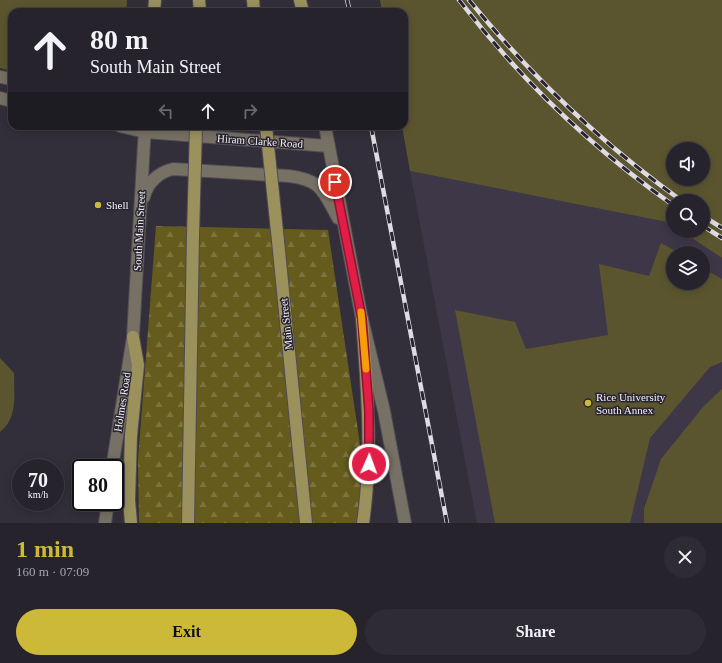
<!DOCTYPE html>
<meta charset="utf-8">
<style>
body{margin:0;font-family:Georgia,serif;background:#2e2b34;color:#f1f3f6;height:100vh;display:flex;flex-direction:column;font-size:15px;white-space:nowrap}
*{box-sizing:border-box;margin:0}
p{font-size:13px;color:#a4a4a9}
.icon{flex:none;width:22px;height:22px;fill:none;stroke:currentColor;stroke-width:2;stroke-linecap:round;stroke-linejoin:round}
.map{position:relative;height:523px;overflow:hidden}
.drawer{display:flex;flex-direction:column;background:#26232c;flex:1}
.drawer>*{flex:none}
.top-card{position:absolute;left:8px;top:8px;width:400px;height:122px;border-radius:12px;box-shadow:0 2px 10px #0003,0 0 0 1px #424048;background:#26232c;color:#f1f3f6;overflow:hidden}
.controls{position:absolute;left:666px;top:142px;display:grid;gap:8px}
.controls a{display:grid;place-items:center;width:44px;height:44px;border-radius:50%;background:#26232c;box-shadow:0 2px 10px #0003,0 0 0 1px #424048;font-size:20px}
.speed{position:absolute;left:12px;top:459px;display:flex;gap:8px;font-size:20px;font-weight:700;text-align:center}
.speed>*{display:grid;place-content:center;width:52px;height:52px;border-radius:50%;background:#26232c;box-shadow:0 2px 10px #0003,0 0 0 1px #424048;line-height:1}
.speed small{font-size:10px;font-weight:400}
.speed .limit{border:2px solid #111;border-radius:6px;background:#fff;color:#111}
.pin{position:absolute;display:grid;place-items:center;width:34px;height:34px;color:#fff;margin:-17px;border:2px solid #fff;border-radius:50%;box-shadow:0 1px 4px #0007}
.me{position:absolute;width:44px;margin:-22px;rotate:2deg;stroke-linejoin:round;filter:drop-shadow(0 0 3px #0008)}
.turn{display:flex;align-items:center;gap:14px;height:84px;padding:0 16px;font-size:18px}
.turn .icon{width:52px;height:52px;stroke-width:2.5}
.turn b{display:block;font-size:28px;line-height:34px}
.lanes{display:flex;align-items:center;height:38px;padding:0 16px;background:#0003;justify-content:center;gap:20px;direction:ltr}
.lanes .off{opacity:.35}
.round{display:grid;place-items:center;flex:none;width:42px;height:42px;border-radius:21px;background:#2e2b34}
.overview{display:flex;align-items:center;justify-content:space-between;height:68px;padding:0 16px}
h1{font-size:24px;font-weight:800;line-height:30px;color:#ccb938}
.action{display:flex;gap:8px;margin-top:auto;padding:8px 16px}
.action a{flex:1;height:46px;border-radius:24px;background:#ccb938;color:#111;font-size:16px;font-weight:800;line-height:46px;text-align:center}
.action a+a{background:#2e2b34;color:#f1f3f6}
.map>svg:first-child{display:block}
.built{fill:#3e3748;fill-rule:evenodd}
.green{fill:#5b552f;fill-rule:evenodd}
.forest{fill:url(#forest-firs)}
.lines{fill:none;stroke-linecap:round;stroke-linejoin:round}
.secondary-casing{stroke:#4f4b54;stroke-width:14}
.trunk-casing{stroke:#4f4b54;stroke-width:14}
.secondary{stroke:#777064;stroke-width:12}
.trunk{stroke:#9a915c;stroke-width:12}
.rail-casing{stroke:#dedbe2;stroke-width:4.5}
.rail{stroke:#292530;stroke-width:3;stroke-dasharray:9;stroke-linecap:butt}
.trunk-bridge-casing{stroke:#4f4b54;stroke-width:14;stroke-linecap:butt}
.trunk-bridge{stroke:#9a915c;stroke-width:12}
.route-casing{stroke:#92132f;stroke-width:10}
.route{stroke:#e11d48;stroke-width:7}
.slow{stroke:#f59e0b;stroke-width:7}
.poi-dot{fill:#ccb938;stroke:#292530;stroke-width:1.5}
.labels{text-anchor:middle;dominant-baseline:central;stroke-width:3;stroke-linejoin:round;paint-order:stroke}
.street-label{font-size:11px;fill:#f3f0f7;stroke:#292530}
.poi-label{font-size:11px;fill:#f3f0f7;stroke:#292530;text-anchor:start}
</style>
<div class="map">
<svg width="722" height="523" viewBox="0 0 722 523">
<defs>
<pattern id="forest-firs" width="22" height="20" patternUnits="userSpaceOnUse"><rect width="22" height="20" fill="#655b1c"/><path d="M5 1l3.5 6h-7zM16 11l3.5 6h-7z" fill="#7c733e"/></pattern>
</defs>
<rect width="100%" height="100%" fill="#332f3a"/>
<path class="built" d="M410 171 667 222 673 226V231H681L722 258V523H477ZM673 253H703V283H673Z"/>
<path class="green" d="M0 0H127L126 12H12V71L0 68Z
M380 0H722V258L681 231H703V201H673V226L667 222 410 171 402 126H404V12H382ZM673 149H703V179H673Z
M661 243 679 253H673V283H703V268L722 279V362L710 367 650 438 630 523H495L455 310 515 322 526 349 608 335 599 264 649 276Z
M0 358 14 373C14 395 18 418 0 432Z
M722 389V523H644V509L661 459 703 407Z"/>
<path class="forest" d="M156 226 328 230 361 451 363 523H139L138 460Z"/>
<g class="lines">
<defs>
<path id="secondary" d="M0 77 12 79
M0 98 12 101
M120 126 145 132 328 146
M325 126 362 319 384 411 405 523
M144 197C147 183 159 172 173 169L289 176C322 180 323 191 338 218
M112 468 133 337 145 126
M105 523 108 502"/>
<path id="trunk" d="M199 0 200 12
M253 0 254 12
M300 0 303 12
M154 12 155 0
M278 241 306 523
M362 319C367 387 373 454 363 523
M131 523 129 500 131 436 138 365 133 337
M188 523 193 235"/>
</defs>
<use href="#secondary" class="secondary-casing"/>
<use href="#trunk" class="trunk-casing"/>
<use href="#secondary" class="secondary"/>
<use href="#trunk" class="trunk"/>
<defs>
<path id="rail" d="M347 0 350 12
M459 0C519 78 592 148 673 205
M469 0C531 76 602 144 682 201
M371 126 447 523
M703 216 722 228
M703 226 722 238"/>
</defs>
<use href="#rail" class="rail-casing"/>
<use href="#rail" class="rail"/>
<defs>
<path id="trunk-bridge" d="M266 126 278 241
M193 235 196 126"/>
</defs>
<use href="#trunk-bridge" class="trunk-bridge-casing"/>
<use href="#trunk-bridge" class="trunk-bridge"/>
</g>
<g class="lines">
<defs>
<path id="route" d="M335 182 362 319 369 411V464"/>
</defs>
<use href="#route" class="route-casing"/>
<use href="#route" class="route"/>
<path class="slow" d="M361 312 366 369"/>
</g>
<g class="poi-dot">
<circle cx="98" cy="205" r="4"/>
<circle cx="588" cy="403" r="4"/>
</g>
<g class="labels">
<g class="street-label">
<text transform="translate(260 141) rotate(4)">Hiram Clarke Road</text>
<text transform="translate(139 231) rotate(-87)">South Main Street</text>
<text transform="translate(286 324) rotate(-96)">Main Street</text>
<text transform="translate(122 402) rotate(-81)">Holmes Road</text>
</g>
<g class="poi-label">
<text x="106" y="205">Shell</text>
<text x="596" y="397">Rice University<tspan x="596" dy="13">South Annex</tspan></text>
</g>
</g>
</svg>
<div class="controls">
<a><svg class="icon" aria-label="sound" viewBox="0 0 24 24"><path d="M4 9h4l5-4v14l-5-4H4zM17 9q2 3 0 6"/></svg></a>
<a><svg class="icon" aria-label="search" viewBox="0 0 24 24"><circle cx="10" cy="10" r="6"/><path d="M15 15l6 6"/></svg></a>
<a><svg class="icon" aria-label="layers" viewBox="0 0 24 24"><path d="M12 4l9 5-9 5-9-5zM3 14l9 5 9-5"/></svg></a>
</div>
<div class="speed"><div>70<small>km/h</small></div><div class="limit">80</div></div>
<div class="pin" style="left:335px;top:182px;background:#d93025"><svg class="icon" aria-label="arrive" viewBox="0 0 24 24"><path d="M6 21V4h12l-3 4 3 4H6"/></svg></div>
<svg class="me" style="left:369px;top:464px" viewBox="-20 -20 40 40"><circle r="17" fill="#e11d48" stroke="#fff" stroke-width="3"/><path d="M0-11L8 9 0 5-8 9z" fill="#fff"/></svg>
<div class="top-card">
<div class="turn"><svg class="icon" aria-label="ahead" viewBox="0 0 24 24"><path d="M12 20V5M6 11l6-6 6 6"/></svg><div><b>80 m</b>South Main Street</div></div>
<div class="lanes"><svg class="icon off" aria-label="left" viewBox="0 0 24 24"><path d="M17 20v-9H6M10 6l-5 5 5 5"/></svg><svg class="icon" aria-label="ahead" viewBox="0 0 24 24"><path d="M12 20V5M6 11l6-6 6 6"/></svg><svg class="icon off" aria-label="right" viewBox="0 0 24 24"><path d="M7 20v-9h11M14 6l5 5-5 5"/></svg></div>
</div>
</div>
<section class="drawer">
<div class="overview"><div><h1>1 min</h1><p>160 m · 07:09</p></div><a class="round"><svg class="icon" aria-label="close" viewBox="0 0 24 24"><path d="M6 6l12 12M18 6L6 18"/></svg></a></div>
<div class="action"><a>Exit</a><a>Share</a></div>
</section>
